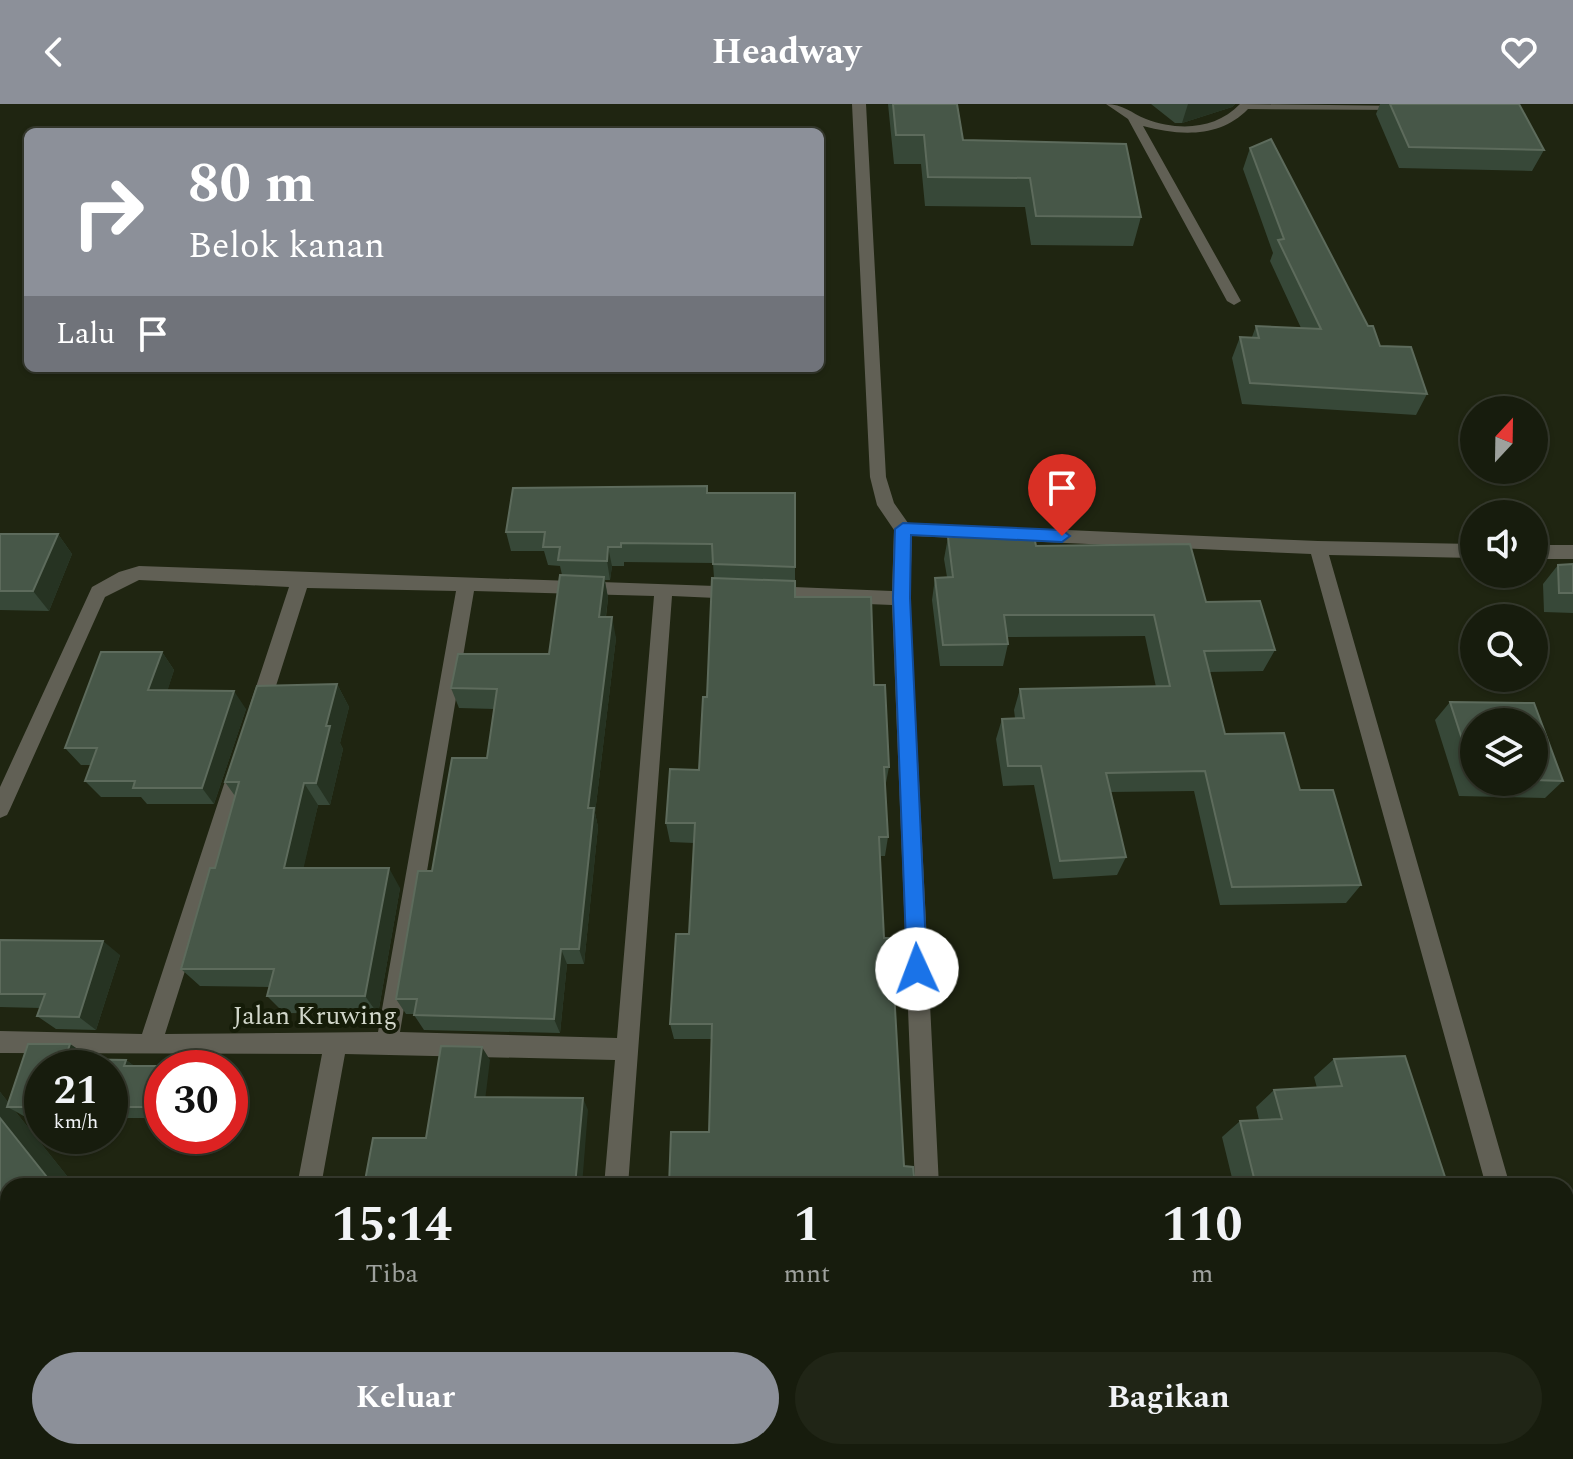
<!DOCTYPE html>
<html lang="id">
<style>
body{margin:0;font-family:Spectral,serif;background:#202516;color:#f1f3f6;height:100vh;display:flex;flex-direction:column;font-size:30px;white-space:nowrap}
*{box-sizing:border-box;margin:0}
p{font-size:26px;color:#9ea19d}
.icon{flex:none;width:44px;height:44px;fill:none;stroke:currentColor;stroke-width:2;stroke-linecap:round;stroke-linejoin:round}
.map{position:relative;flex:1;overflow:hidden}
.sheet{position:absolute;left:0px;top:1074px;width:1574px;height:282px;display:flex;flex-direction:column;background:#171c0d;border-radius:24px 24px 0 0;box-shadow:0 2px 6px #0004,0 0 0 2px #363a2e}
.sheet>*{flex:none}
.guide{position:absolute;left:24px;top:24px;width:800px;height:244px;border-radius:12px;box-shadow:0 2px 6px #0004,0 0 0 2px #363a2e;background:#8c9099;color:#fff;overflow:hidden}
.needle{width:52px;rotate:22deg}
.tools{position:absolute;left:1460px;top:292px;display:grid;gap:16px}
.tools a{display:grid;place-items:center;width:88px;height:88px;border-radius:50%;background:#171c0d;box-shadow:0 2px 6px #0004,0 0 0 2px #363a2e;font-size:40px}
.speed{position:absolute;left:24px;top:946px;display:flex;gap:16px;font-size:40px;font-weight:700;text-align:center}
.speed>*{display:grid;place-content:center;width:104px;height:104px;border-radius:50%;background:#171c0d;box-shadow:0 2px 6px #0004,0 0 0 2px #363a2e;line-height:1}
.speed small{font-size:20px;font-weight:400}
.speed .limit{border:12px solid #d22;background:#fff;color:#111}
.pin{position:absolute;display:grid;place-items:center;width:68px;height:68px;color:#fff;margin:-82px -34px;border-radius:50% 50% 50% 0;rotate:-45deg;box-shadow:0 0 8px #0007}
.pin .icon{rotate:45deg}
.me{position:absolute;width:88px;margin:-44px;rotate:358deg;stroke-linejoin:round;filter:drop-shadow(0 0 6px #0008)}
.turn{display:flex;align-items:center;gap:28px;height:168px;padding:0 32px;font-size:36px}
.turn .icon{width:104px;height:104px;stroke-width:2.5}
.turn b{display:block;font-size:56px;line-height:68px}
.then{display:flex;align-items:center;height:76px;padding:0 32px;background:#0003;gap:16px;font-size:30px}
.eta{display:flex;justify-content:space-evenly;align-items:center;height:136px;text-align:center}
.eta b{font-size:48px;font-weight:700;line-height:56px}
.action{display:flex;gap:16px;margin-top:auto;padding:16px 32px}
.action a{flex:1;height:92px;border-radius:48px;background:#8c9099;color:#fff;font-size:32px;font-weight:700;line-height:92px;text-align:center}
.action a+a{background:#202516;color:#f1f3f6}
header{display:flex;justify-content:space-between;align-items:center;height:104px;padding:0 32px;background:#8c9099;color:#fff;font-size:36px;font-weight:700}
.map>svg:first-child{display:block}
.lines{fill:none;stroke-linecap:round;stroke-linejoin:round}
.lane{fill:#616055;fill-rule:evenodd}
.street{fill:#616055;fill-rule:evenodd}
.wall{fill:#374838;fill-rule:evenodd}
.shaded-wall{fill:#263322}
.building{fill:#475748;stroke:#5d6b5c;stroke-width:2}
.route{fill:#1a73e8;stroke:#114b97;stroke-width:2}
.labels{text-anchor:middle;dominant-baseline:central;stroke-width:8;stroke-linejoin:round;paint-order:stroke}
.street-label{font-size:26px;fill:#d1d6ca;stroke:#151c08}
</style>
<header><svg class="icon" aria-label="back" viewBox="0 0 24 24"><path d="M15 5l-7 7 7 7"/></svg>Headway<svg class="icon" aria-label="heart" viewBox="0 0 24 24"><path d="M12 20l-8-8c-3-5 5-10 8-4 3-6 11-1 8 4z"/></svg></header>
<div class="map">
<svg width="1573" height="1355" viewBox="0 0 1573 1355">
<rect width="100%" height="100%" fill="#1f2511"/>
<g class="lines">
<path class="lane" d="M1106 0C1123 0 1131 9 1146 15 1178 27 1215 26 1240 0L1409 2 1403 6 1248 5C1220 34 1180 32 1143 22L1241 197 1234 201 1227 197 1128 15Z"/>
<path class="street" d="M852 0H866L886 373 894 399 908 419 1318 437 1474 440V454L1329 451 1510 1082H1486L1311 450 912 432 910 494 939 1082H915L892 501 769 496 760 489 769 482 892 487 894 426 877 401 870 373Z
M1534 441H1573V455H1534Z
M139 462 744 483 747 488 738 495 672 492 628 1082H604L615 956 345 950 321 1082H297L322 950 0 949V927L142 930 230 662 233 656 240 654 247 656 250 662 165 930 378 928 456 487 307 484 269 604 266 610H252L249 604 289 483 139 476 105 493 10 705 7 711 0 714V683L92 483 119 468ZM474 487 654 492 617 934 400 928Z
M1566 1309 1573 1312V1355H1563L1560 1348H1566Z
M244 1348H270L269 1355H243Z
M577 1348H603V1355H577Z
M925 1348H951L952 1355H926Z"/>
</g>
<path class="wall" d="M888 0H957L963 36 1141 113 1133 142 1031 141 1025 103 925 102 921 60H894Z
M1151 0H1235L1232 3 1182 19H1175Z
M1380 0H1519L1544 46 1532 67 1399 64 1376 10Z
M1250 44 1368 222 1380 242 1427 290 1416 311 1242 300 1232 254 1240 233H1252L1256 222 1301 224 1270 157 1273 149 1243 65Z
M707 382 708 389H795V493L874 581 889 663 885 684 888 733 885 752H880L884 834 904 1062 915 1082 709 1028 712 935H674L670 920 689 830 694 739 670 738 666 719 699 666 707 593 714 474 713 459 624 458V462H612L610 476H605L608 494 606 513 616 534 595 709 598 723 584 860H567L560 929 424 926 414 911 415 910H406L396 895 432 767 487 654 494 605 459 604 451 584 549 550 562 471 560 462 548 461 544 447H511L506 428Z
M0 430H58L72 450 49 507 0 506Z
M948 433 1036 442 1206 498 1275 546 1263 567 1209 568 1225 630 1300 686 1361 781 1346 799 1220 801 1194 687 1110 688 1126 753 1117 771 1053 775 1034 681 1003 682 996 635 1002 615 1015 614 1014 606 1020 585 1156 583 1145 532 1007 533 1008 540 1003 562H940L932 496 935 474 947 473 944 455Z
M1573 460V509L1544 508 1543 480 1558 461Z
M162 548 174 566 167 587 246 605 214 700H147L141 693H101L85 677 91 661H81L65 644Z
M337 580 349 603 340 639 343 645 330 701H318L303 764 400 784 378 910 284 909 267 892 270 883 200 882 181 865 215 764 235 692 225 678Z
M1450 598 1534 599 1563 677 1545 694 1459 692 1435 616ZM1474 618H1534V678H1474Z
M0 836 120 851 96 926 56 925 37 912 40 904 0 903Z
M28 940H70L88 952 87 955 126 956 134 962H217L219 964H162V1014H110V964H42V1014H27L15 1007 75 1082H8V1272L0 1280V988L8 998Z
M1334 955 1448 1082H1234L1222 1033 1240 1017 1259 1016 1256 1003 1274 986 1317 984 1314 973Z
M1091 1348H1209L1210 1355H1092Z"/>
<path class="shaded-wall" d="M1188 0H1235L1232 3 1182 19Z
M58 430 72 450 49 507 33 487Z
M608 443 612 462 610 476 607 457Z
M604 473 608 494 603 533 599 513Z
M612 513 616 534 595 709 598 723 584 860 579 845 588 704Z
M162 548 174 566 162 604 148 586Z
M337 580 349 603 340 639 343 645 330 701 316 679 326 622Z
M234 587 246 605 214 700 202 684Z
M304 679 318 701 299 784 284 764Z
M389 764 400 784 378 910 365 892Z
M103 837 120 851 96 926 79 913Z
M561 845 567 860 560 929 554 915Z
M70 940 88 952 85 964 65 955Z
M482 943 490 956 484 1005 475 993Z
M126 956 143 968 124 962Z
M0 988 12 1003H7L15 1007 75 1082H54L0 1014Z
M583 994 588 1006 582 1082H575Z
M8 1227V1272L0 1280V1234Z
M539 1348H547V1355H538Z"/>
<path class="building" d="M893 0H957L963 36 1126 40 1141 113 1036 112 1030 74 928 73 924 31H896Z
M1390 0H1519L1544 46 1409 43Z
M1271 35 1368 222H1373L1380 242 1411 243 1427 290 1250 279 1240 233 1259 234 1256 222 1321 225 1278 136 1284 135 1250 44Z
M707 382V389H795V463L713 460 712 440 621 439V443H608L607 457 558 456 560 443H543L545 428H506L513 384Z
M0 430H58L33 487H0Z
M1034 432 1036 442 1190 440 1206 498 1260 497 1275 546 1204 547 1225 630 1284 629 1300 686H1333L1361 781 1232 783 1205 667 1106 669 1126 753 1060 757 1041 662H1008L1002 615 1024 614 1020 585 1170 582 1154 511H1004L1008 540 943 541 935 474 953 473 948 433Z
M1573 460V489H1559L1558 461Z
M560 471 604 473 599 513H612L588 704H594L579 845H561L554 915 414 911 417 895H396L418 767H432L452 654H487L497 585 451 584 458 550H549Z
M712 474 795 477V493H871L874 581H885L889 663H884L888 733H879L884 834H891L904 1062 913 1063 915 1082H669L671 1028H709L712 920H670L676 830H689L695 719H666L670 665 699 666 703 593H707Z
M101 548H162L148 586 234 587 202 684H133L135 677H85L97 644H65Z
M337 580 326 622H330L316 679H304L284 764H389L365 892H267L274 865H181L210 764H215L239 678H225L257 582Z
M1450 598 1534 599 1563 677 1534 676V618H1474V672Z
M0 836 103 837 79 913 37 912 45 890H0Z
M28 940H70L65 955 126 956 124 962H217V964H162V1003H110V964H42V1003H7Z
M441 942 482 943 475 993 583 994 575 1082H364L373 1034H426Z
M1405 952 1448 1082H1256L1240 1017 1282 1015 1274 986 1342 982 1334 955Z
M0 1014 54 1082H8V1227L0 1234Z
M296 1348H539L538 1355H295Z
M777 1348H892V1355H777Z
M1104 1348H1209L1210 1355H1106Z"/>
<path class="route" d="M903 419 1062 426 1070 432 1062 438 911 431 910 494 927 865 924 872 917 875 910 872 907 865 893 494 895 425Z"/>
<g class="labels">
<g class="street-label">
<text x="315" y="912">Jalan Kruwing</text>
</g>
</g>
</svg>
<div class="tools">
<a><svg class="needle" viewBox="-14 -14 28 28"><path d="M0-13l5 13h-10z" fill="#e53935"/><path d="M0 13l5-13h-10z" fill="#9ea19d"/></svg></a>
<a><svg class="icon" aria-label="sound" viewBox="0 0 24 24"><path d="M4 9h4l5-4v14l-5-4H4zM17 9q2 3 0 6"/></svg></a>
<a><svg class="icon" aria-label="search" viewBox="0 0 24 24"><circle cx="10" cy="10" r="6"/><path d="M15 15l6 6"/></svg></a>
<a><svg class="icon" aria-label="layers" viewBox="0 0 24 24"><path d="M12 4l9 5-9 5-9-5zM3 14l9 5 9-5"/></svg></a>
</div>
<div class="speed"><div>21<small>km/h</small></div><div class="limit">30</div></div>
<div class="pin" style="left:1062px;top:432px;background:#d93025"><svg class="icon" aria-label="arrive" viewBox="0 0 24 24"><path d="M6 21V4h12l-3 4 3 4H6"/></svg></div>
<svg class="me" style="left:917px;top:865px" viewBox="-20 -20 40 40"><circle r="19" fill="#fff"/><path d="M0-13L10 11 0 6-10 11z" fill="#1a73e8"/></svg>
<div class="guide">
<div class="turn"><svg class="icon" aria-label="right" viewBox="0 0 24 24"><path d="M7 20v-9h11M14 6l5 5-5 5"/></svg><div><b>80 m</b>Belok kanan</div></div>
<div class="then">Lalu<svg class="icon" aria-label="arrive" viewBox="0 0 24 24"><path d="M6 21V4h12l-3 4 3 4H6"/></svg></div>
</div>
<section class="sheet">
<div class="eta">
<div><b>15:14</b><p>Tiba</p></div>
<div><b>1</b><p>mnt</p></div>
<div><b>110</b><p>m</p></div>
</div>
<div class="action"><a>Keluar</a><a>Bagikan</a></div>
</section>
</div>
